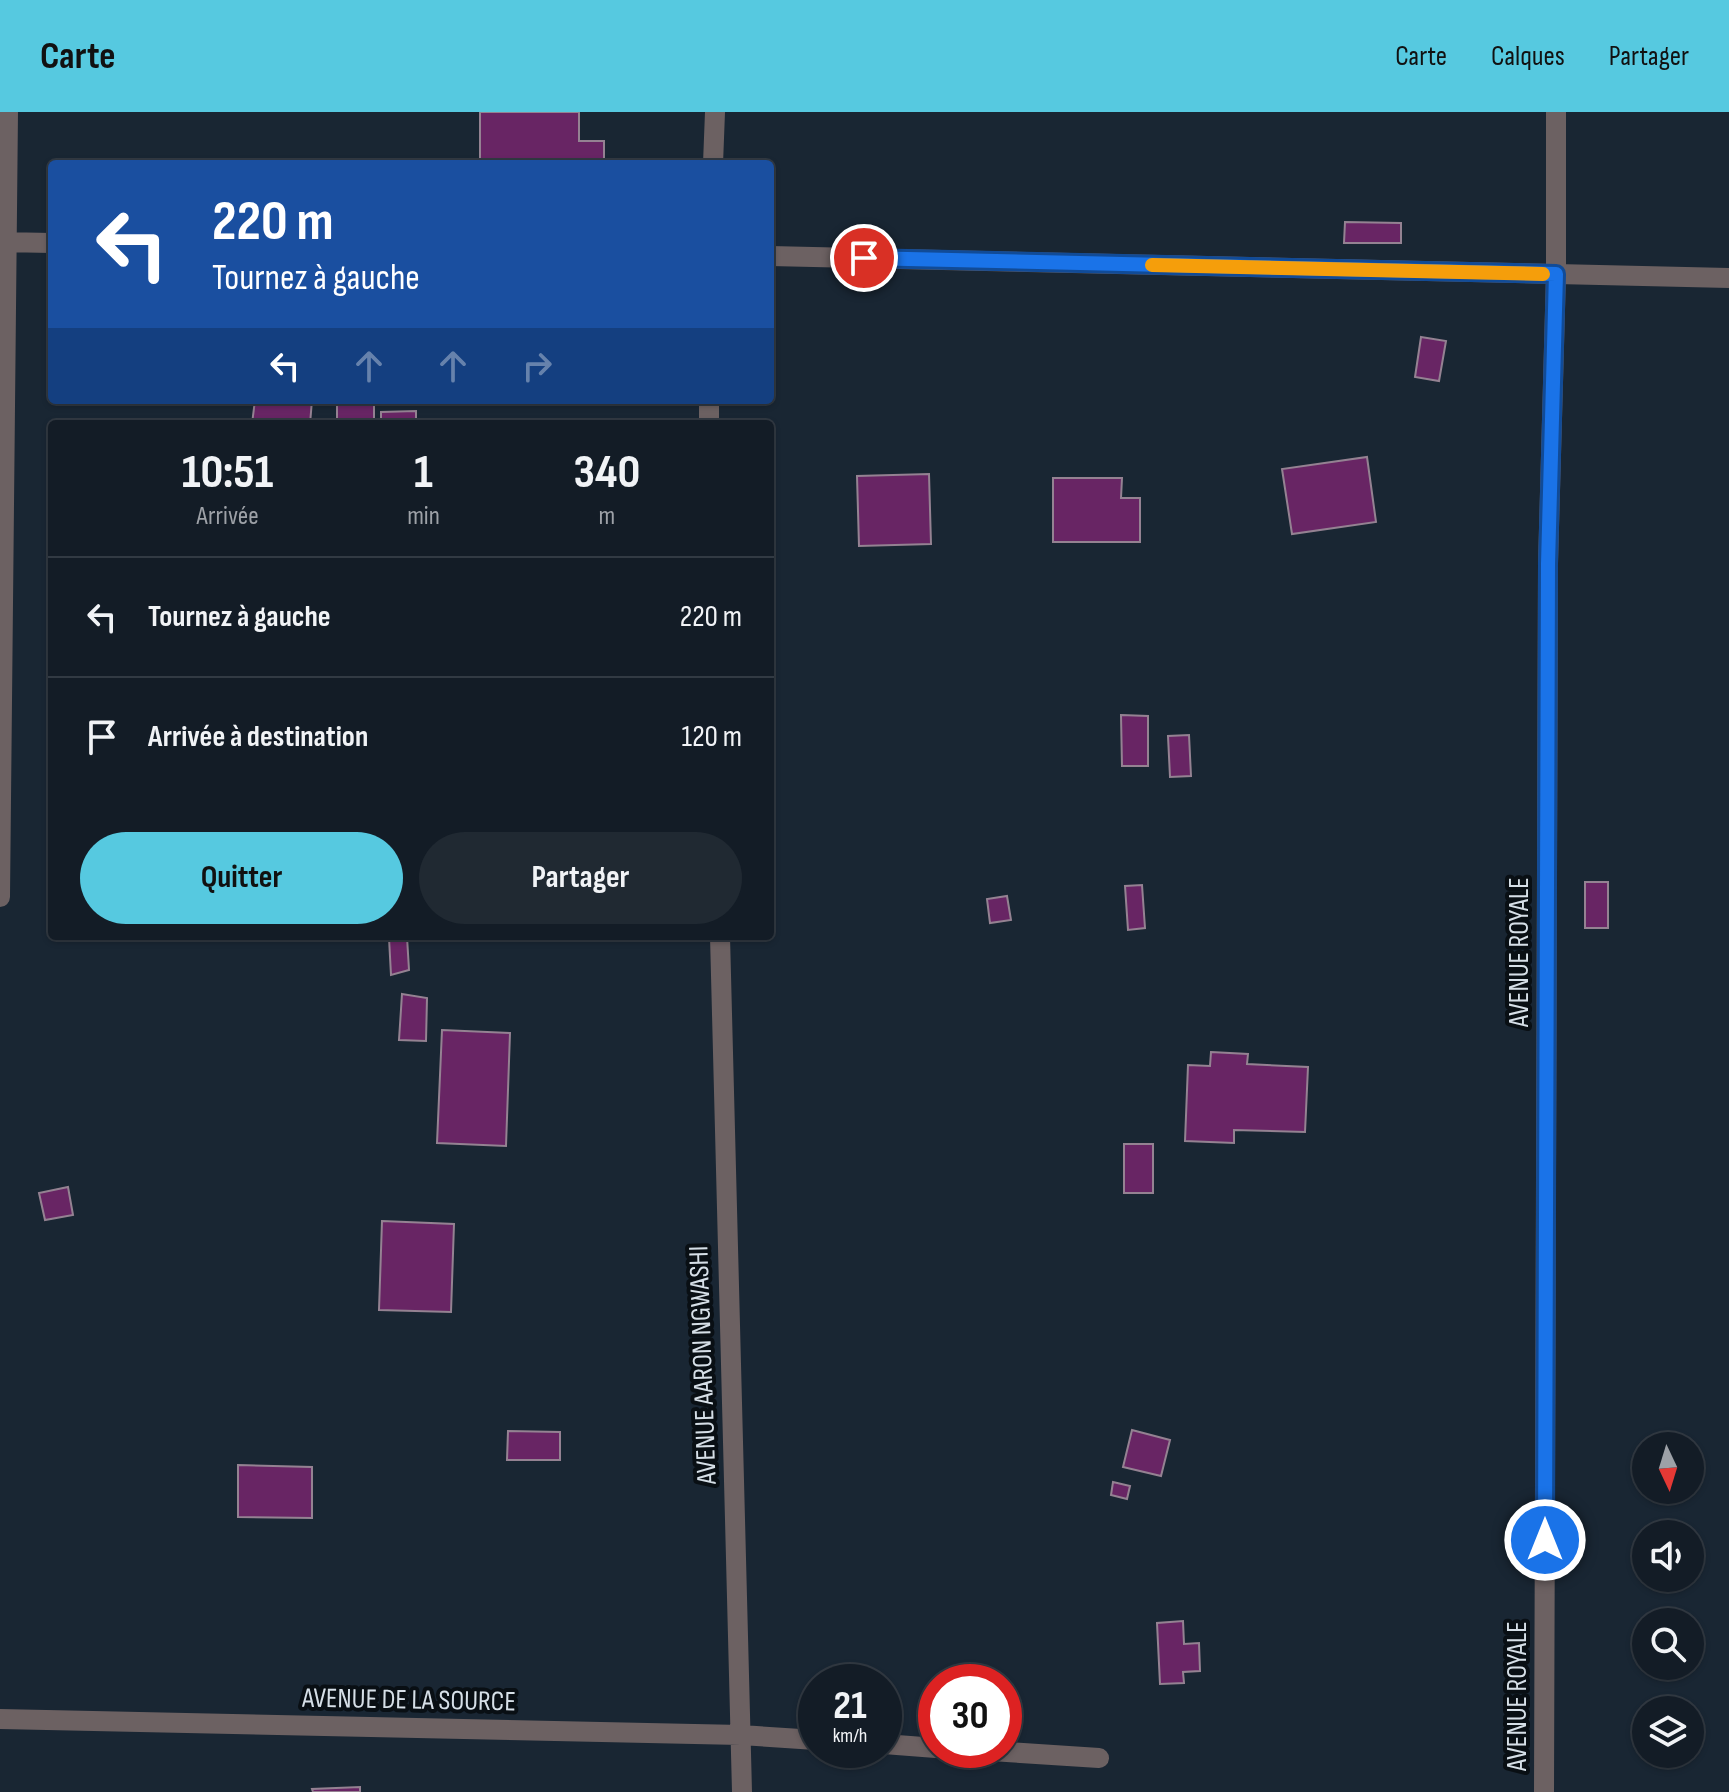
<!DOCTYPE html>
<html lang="fr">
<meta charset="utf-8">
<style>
body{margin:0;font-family:"Sofia Sans Condensed",sans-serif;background:#202932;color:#f1f3f6;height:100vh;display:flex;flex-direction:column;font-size:30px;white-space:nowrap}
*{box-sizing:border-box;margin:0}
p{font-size:26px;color:#9da1a7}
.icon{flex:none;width:44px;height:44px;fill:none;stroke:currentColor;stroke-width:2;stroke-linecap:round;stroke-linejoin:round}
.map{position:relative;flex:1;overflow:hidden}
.sheet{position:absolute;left:48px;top:308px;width:726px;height:520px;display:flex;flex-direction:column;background:#131c26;border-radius:8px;box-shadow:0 2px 6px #0004,0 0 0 2px #323a43}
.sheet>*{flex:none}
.banner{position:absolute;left:48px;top:48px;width:726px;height:244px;border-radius:8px;box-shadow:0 2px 6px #0004,0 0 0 2px #323a43;background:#1a4fa0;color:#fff;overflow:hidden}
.needle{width:52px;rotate:176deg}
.buttons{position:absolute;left:1632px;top:1320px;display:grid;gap:16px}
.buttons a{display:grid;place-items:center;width:72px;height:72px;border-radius:50%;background:#131c26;box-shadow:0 2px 6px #0004,0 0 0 2px #323a43;font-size:40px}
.speed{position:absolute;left:798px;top:1552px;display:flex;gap:16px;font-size:40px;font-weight:700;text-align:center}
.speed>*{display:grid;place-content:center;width:104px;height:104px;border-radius:50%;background:#131c26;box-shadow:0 2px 6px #0004,0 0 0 2px #323a43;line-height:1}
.speed small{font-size:20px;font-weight:400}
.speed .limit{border:12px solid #d22;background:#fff;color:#111}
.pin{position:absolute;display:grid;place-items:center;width:68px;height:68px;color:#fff;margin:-34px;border:4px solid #fff;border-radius:50%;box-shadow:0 2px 8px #0007}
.me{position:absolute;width:88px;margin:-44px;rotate:0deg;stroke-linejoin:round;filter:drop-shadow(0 0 6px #0008)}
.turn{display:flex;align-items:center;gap:28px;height:168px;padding:0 32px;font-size:36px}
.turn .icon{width:104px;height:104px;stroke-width:2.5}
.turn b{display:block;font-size:56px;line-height:68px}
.lanes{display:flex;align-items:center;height:76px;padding:0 32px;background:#0003;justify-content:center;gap:40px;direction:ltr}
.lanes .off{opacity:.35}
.eta{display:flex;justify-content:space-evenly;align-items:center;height:136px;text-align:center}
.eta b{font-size:48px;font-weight:700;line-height:56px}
.action{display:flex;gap:16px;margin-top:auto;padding:16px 32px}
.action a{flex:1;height:92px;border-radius:48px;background:#56c9e0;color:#111;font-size:32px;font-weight:700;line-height:92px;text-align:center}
.action a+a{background:#202932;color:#f1f3f6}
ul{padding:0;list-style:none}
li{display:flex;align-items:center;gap:24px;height:120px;padding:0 32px;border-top:2px solid #323a43}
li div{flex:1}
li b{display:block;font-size:30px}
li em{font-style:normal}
header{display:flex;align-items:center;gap:48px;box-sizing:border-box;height:112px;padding:0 40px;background:#56c9e0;color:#111}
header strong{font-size:38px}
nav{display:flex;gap:44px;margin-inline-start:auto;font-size:28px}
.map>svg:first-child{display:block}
.building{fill:#682564;stroke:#948292;stroke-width:2}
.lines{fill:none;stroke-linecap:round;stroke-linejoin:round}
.minor{stroke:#6c6162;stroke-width:20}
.route-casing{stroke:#114b97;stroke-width:20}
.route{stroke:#1a73e8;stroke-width:14}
.slow{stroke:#f59e0b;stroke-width:14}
.labels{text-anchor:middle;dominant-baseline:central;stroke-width:8;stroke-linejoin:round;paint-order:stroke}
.street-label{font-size:28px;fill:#d6dfe7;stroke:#090f14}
</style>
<header>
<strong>Carte</strong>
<nav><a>Carte</a><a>Calques</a><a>Partager</a></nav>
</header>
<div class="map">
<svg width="1729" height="1680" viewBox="0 0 1729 1680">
<rect width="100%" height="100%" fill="#192633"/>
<path class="building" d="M480 0H579V29H604V52H480Z
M1345 110 1401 111V131H1344Z
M1421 225 1446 229 1439 269 1415 265Z
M255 288H312L310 312H252Z
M374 291V312H337V292Z
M416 299V312H381V300Z
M1367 345 1376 410 1292 422 1282 357Z
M929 362 931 432 859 434 857 364Z
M1053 366H1122L1121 386H1140V430H1053Z
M1121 603 1148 604V654H1122Z
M1189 623 1191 664 1170 665 1168 624Z
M1585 770H1608V816H1585Z
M1142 773 1145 816 1128 818 1125 774Z
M1007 784 1011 808 990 811 987 787Z
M407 825 409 858 391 863 389 826Z
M402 882 427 886 426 929 399 928Z
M442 918 510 921 506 1034 437 1031Z
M1211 940 1248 942 1247 952 1308 955 1305 1020 1234 1018V1031L1185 1029 1188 953 1210 954Z
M1124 1032H1153V1081H1124Z
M68 1075 73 1103 45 1108 39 1081Z
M382 1109 454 1112 451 1200 379 1198Z
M1132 1318 1170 1328 1161 1364 1123 1355Z
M508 1319 560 1320V1348H507Z
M238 1353 312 1355V1406L238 1405Z
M1113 1370 1130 1374 1127 1387 1111 1383Z
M1183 1509 1184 1532 1199 1531 1200 1559 1183 1560 1184 1571 1160 1572 1157 1511Z
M360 1675V1680H313L312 1677Z"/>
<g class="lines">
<path class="minor" d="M713 52 715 0
M0 130 52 131
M770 144 1729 166
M709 288V312
M0 785 8 0
M720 824 742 1680
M0 1607 741 1623 816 1628
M884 1632 936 1636
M975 1638 1099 1646
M1544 1680 1548 452 1556 162V0"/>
</g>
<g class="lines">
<defs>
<path id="route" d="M864 146 1556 162 1548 452 1545 1428"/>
</defs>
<use href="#route" class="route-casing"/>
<use href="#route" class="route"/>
<path class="slow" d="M1152 153 1543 162"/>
</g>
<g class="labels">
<g class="street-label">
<text transform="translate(1519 840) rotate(-90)">AVENUE ROYALE</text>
<text transform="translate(703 1253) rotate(-92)">AVENUE AARON NGWASHI</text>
<text transform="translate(1517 1584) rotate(-90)">AVENUE ROYALE</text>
<text transform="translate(409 1588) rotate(1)">AVENUE DE LA SOURCE</text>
</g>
</g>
</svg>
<div class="buttons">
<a><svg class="needle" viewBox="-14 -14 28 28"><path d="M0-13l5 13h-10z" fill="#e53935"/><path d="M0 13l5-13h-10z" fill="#9da1a7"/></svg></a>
<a><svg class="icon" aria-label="sound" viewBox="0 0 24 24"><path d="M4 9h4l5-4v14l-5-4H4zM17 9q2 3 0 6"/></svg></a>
<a><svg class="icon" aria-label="search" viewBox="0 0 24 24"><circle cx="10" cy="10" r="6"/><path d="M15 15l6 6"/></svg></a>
<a><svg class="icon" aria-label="layers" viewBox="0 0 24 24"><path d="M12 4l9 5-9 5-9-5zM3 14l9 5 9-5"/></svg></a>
</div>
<div class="speed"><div>21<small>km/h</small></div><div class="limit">30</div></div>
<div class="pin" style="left:864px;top:146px;background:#d93025"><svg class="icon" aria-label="arrive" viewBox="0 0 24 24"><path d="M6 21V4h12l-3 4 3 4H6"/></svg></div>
<svg class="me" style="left:1545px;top:1428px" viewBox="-20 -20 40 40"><circle r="17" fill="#1a73e8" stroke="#fff" stroke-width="3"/><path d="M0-11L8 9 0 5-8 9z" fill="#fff"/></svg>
<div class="banner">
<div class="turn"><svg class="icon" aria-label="left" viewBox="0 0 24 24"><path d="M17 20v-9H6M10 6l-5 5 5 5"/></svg><div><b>220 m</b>Tournez à gauche</div></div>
<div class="lanes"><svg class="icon" aria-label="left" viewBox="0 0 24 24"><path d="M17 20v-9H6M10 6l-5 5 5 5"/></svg><svg class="icon off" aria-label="ahead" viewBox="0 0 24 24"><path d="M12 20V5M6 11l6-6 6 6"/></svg><svg class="icon off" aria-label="ahead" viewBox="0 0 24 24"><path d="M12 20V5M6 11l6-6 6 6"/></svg><svg class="icon off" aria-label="right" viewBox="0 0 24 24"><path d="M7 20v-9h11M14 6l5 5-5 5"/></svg></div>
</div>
<section class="sheet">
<div class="eta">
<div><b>10:51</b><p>Arrivée</p></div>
<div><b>1</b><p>min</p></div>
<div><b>340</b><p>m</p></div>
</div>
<ul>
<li><svg class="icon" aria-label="left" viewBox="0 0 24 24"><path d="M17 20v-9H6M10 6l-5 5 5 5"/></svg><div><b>Tournez à gauche</b></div><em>220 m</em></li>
<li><svg class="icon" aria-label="arrive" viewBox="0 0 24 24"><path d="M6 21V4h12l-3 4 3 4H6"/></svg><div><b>Arrivée à destination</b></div><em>120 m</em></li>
</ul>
<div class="action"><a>Quitter</a><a>Partager</a></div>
</section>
</div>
